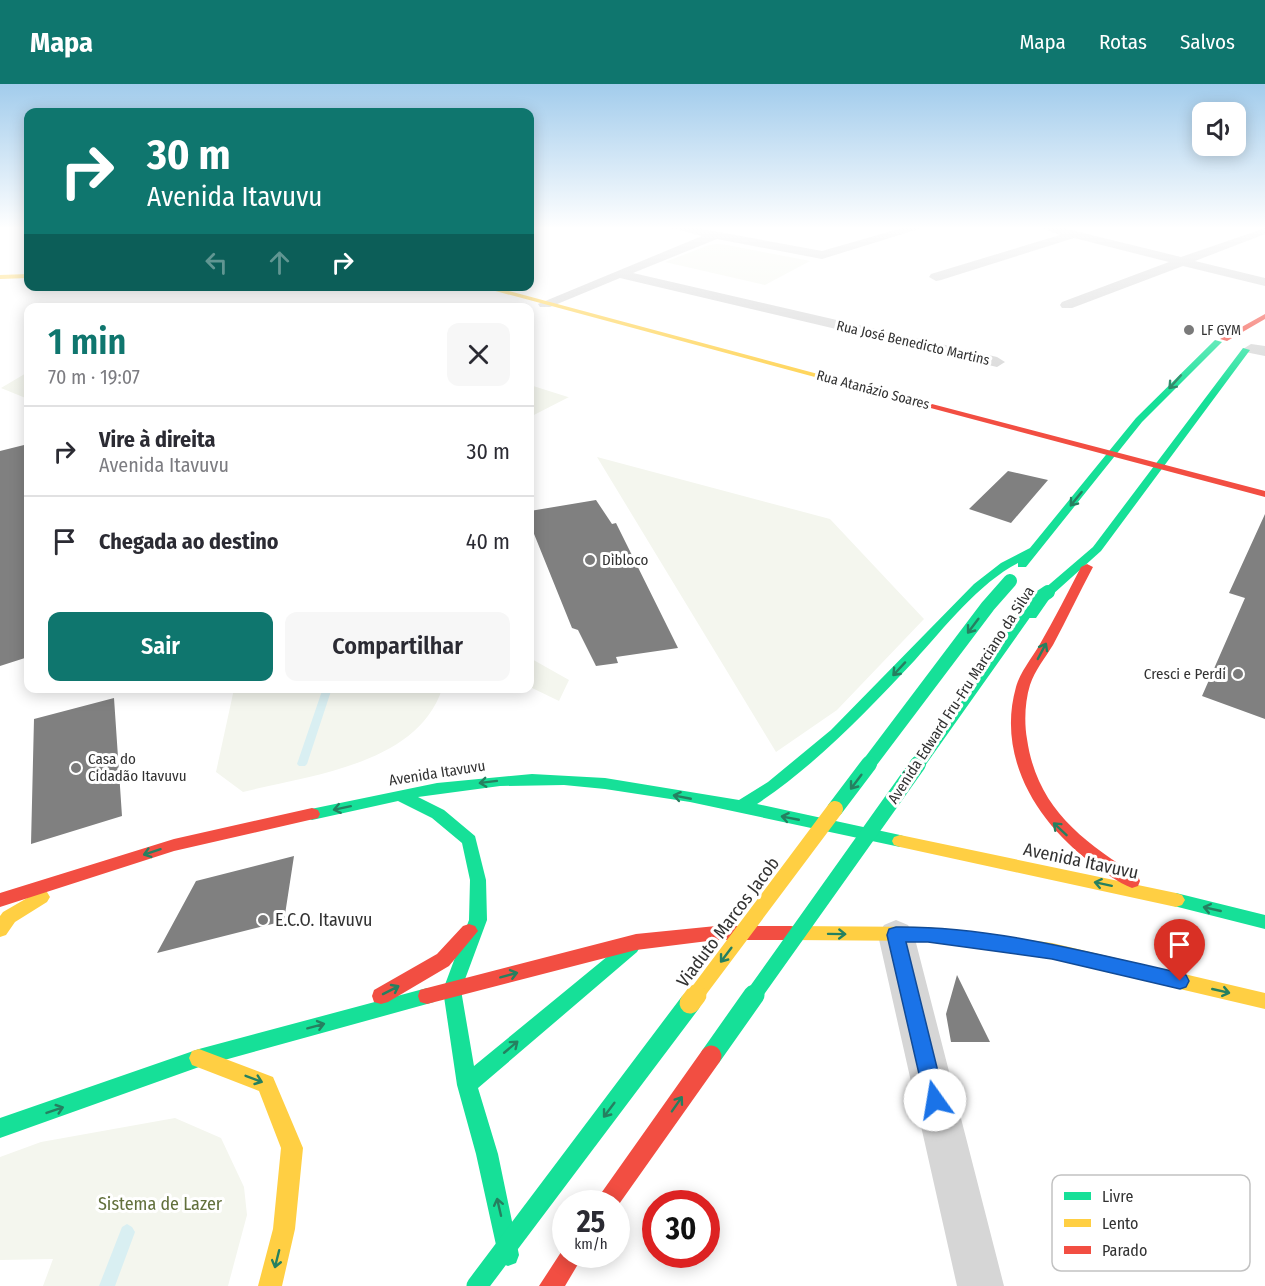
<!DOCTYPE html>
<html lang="pt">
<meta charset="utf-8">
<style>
body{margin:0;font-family:"Fira Sans Condensed",sans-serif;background:#f7f7f7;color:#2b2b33;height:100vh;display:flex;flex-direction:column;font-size:22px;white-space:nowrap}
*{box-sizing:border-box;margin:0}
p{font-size:20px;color:#7c7c81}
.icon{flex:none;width:33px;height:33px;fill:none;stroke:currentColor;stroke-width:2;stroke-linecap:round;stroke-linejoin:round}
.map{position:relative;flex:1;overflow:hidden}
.panel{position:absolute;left:24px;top:219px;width:510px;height:390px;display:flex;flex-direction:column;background:#fff;border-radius:12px;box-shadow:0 3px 15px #0003}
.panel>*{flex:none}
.top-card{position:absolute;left:24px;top:24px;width:510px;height:183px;border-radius:12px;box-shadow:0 3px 15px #0003;background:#0f766e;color:#fff;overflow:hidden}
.fabs{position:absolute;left:1192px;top:18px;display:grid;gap:12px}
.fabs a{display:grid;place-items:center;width:54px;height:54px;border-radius:12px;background:#fff;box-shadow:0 3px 15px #0003;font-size:30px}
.speed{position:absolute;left:552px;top:1106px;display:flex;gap:12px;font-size:30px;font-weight:700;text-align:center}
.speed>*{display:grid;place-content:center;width:78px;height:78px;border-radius:50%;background:#fff;box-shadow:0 3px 15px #0003;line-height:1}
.speed small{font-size:15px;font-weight:400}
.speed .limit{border:9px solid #d22;background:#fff;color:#111}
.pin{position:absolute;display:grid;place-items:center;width:51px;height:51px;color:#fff;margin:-62px -26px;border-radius:50% 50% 50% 0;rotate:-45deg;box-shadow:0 0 6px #0007}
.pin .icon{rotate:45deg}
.me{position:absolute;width:66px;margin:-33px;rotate:347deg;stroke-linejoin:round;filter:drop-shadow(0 0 4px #0008)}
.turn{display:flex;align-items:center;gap:21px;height:126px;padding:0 24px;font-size:27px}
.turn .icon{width:78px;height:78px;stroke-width:2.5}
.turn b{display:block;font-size:42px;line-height:51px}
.lanes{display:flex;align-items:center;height:57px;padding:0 24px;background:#0003;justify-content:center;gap:30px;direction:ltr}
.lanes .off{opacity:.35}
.round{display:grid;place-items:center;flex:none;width:63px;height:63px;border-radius:12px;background:#f7f7f7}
.headline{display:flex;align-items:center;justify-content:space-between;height:102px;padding:0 24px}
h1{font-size:36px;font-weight:600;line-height:45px;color:#0f766e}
.primary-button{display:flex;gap:12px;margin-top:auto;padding:12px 24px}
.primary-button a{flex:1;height:69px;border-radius:12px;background:#0f766e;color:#fff;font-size:24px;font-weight:600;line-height:69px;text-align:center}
.primary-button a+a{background:#f7f7f7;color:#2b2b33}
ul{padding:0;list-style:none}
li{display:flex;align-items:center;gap:18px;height:90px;padding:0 24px;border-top:2px solid #e1e1e2}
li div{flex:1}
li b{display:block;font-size:22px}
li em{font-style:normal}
header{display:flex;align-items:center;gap:36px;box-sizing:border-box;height:84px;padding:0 30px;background:#0f766e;color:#fff}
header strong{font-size:28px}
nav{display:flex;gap:33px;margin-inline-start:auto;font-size:21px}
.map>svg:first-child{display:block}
.green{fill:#f4f6ee}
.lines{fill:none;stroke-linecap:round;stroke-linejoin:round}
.stream{fill:#d9eff2;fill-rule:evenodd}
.building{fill:#808080}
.street{fill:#d6d6d6;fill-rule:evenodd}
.fast{fill:#16e098;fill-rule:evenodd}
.slow{fill:#ffcf43;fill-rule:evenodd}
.jam{fill:#f24e42;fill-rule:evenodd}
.fast-bridge-far2{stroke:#16e098;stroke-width:14}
.fast-bridge-far1{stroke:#16e098;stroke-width:16}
.fast-bridge{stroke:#16e098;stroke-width:21}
.slow-bridge-far1{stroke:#ffcf43;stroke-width:16}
.slow-bridge{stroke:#ffcf43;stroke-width:21}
.jam-bridge{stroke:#f24e42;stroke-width:21}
.oneway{stroke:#258060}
.route{fill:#1a73e8;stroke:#114b97;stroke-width:1.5}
.poi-dot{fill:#7a7a7a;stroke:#fff;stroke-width:2}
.labels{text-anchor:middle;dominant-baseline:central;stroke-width:6;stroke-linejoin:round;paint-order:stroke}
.far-poi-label{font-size:14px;fill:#323232;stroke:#fff;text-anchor:start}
.far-street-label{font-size:14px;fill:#323232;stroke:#fff}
.poi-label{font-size:15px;fill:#323232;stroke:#fff;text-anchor:start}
.street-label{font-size:15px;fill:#323232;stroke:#fff}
.near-street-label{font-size:18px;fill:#323232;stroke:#fff}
.near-poi-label{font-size:18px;fill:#323232;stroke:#fff;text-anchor:start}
.near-park-label{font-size:18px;fill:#62703c;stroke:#fff}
.key{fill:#fff;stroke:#c2c2c2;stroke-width:1.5}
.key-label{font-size:16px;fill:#323232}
</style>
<header>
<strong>Mapa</strong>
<nav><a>Mapa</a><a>Rotas</a><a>Salvos</a></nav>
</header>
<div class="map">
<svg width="1265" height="1202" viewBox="0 0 1265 1202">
<rect width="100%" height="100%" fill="#fff"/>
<path class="green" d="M717 160 727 161 810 177 765 201 665 178 709 161Z
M28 288V315L1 304Z
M530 301 568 313H569L530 333Z
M597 373 830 435 924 535 837 626 776 668Z
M530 574 569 596 559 617 530 603Z
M234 605V604L442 605C417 681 310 691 243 708L216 688Z
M175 1034 221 1054 244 1103 247 1131 228 1202H43L53 1175 0 1176V1073L41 1058Z"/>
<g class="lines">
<path class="stream" d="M323 604H332L307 680 305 682H299L297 680Z
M127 1140 132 1143 135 1148 115 1202H99L122 1143Z"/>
</g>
<path class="building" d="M28 360V573L0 582V367Z
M1008 387 1048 396 1011 439 969 425Z
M596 416 612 440 616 439 678 564 616 573 618 579 596 582 578 546 572 544 530 440V427Z
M1265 430V635L1202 612 1245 514 1229 509Z
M114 614 122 732 31 760 34 635Z
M294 772 284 837 157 869 196 797Z
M957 891 990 958H951L946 930Z"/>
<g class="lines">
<path class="street" d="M671 144H697L822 167 902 144H922L822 175 717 155 633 189 997 273 1005 278 997 283 620 194 550 223H540L538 220 702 152Z
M1042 144H1063L1181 173 1265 144V150L1195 177 1265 194V202L1183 182 1072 224H1062L1060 221 1062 218 1169 178 1074 154 941 196 936 197 929 193 931 190 1060 151Z
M1251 260 1265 262V272L1245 268 1243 265Z
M896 836 908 841 914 851 1004 1202H957L878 851 884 841Z"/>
<path class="fast" d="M1215 256 1222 258 1142 338 1026 483H1018V479C979 499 944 544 915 576 866 628 817 680 757 720L900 751 906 753 908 757 906 761 900 763 690 718 605 705 564 701 500 702 418 713 444 726 475 752 486 796 487 836 461 906 474 982 625 858 631 855 637 858 640 863 637 868 478 1004 498 1070 519 1171 516 1179 508 1182 500 1179 476 1070 457 1001 443 906 469 836 470 796 462 759 432 734 398 717 312 736 306 734 304 730 306 726 437 699 532 690 605 694 739 716 768 698 831 646 974 500 1001 479 1030 464 1136 334Z
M1243 264 1250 266 1101 467 1052 511 1036 534H1028L1026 531 1044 505 1093 463Z
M1176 809 1265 831V845L1170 821 1167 816 1170 811Z
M427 904 434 906 436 912 434 918 427 920 199 983 0 1054V1034L199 965Z"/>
<path class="slow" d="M28 190V194L0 195V191Z
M477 202H490L870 304 863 306Z
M900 751 1176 809 1182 811 1185 816 1182 821 1176 823 900 763 894 761 892 757 894 753Z
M41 806 47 808 50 813 47 818 15 838 6 851 0 853V832L3 828Z
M791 842 928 843 1052 859 1265 909V925L1052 875 928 857 791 856 785 854 782 849 785 844Z
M199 965 273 993 303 1064 295 1145 282 1202H258L273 1145 281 1064 259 1007 192 981 189 974 192 967Z"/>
<path class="jam" d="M1265 230V235L1227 257 1220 255Z
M863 302 1265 407V413L863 306Z
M1087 480 1093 483C1079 509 1067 535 1053 561 1045 574 1035 586 1030 601 1025 617 1024 638 1027 655 1037 724 1082 757 1138 792L1140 797 1138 802 1132 804C1118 799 1105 788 1093 780 1038 740 996 674 1016 603 1020 588 1032 574 1040 560 1055 534 1068 508 1081 483Z
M312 724 318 726 320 730 318 734 174 767 0 823V809L174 755Z
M469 840 475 842 478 847 449 882 388 918 381 920 374 918 372 912 374 906 437 870 463 842Z
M716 842H791L797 844 800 849 797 854 791 856H716L636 866 427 920 420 918 418 912 420 906 427 904 636 850Z
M565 1162 566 1170H584L565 1202H539Z"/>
<path class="fast-bridge-far2" d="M868 681 988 522 1010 497
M917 681 1026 527 1033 518 1048 508"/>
<path class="fast-bridge-far1" d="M835 725 869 680
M753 912 918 680"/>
<path class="fast-bridge" d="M711 972 754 911
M477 1202 690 919"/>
<path class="slow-bridge-far1" d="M695 912 835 725"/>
<path class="slow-bridge" d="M690 919 696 911"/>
<path class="jam-bridge" d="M607 1119 711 972"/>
</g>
<defs><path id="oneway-shaft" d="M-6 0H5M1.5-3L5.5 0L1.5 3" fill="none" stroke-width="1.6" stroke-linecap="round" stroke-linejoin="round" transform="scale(1.5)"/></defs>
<g class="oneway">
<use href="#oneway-shaft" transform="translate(1175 298) rotate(132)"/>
<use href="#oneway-shaft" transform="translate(1076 415) rotate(129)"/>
<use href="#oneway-shaft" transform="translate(973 542) rotate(127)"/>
<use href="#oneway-shaft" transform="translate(1042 567) rotate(-62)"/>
<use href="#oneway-shaft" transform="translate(899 585) rotate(133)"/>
<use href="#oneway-shaft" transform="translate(488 698) rotate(173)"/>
<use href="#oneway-shaft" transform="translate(856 698) rotate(127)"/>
<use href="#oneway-shaft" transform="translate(682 713) rotate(-169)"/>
<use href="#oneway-shaft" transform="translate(342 724) rotate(168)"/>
<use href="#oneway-shaft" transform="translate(790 734) rotate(-169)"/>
<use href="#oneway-shaft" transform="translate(1060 745) rotate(-137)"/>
<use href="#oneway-shaft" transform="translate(152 768) rotate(162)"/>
<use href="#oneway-shaft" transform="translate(1103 800) rotate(-168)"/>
<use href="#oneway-shaft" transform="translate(1212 825) rotate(-167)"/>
<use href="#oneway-shaft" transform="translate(837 850) rotate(1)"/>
<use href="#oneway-shaft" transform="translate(726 871) rotate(127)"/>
<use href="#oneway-shaft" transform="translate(509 891) rotate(-15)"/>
<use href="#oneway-shaft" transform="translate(391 906) rotate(-27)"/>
<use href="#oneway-shaft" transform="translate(1221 907) rotate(13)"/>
<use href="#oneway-shaft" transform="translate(316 942) rotate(-15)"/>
<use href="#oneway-shaft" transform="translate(511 963) rotate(-40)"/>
<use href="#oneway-shaft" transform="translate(254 995) rotate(21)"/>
<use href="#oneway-shaft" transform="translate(677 1020) rotate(-55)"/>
<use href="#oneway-shaft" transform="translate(55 1026) rotate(-19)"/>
<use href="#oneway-shaft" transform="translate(609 1026) rotate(127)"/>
<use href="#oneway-shaft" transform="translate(499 1123) rotate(-103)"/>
<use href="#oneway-shaft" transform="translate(277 1175) rotate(104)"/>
</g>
<linearGradient id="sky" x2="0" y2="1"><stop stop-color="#a2ccec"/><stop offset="0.46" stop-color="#fff"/><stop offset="1" stop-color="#fff" stop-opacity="0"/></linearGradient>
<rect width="1265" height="313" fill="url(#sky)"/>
<path class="route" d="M896 843C991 842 1087 868 1180 889L1186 891 1189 897 1186 903 1180 905 1052 875 928 858H906L945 1016 942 1023 935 1026 928 1023 925 1016 887 851 889 845Z"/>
<g class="poi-dot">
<circle cx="1189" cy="246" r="6"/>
<circle cx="590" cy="476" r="6"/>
<circle cx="1238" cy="590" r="6"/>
<circle cx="76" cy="684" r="6"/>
<circle cx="263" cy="836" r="6"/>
</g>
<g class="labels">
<g class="far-poi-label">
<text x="1201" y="246">LF GYM</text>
</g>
<g class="far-street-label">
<text transform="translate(913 259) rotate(13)">Rua José Benedicto Martins</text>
<text transform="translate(873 306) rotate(15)">Rua Atanázio Soares</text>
</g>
<g class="poi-label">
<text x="602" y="476">Dibloco</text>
<text x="1226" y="590" text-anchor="end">Cresci e Perdi</text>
<text x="88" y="675">Casa do<tspan x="88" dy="17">Cidadão Itavuvu</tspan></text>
</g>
<g class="street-label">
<text transform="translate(961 611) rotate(-57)">Avenida Edward Fru-Fru Marciano da Silva</text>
<text transform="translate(437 689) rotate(-9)">Avenida Itavuvu</text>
</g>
<g class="near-street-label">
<text transform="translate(1081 777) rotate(12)">Avenida Itavuvu</text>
<text transform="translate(728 838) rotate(-53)">Viaduto Marcos Jacob</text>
</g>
<g class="near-poi-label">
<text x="275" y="836">E.C.O. Itavuvu</text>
</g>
<g class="near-park-label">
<text x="160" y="1120">Sistema de Lazer</text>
</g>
</g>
<rect x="1052" y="1091" width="198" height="96" rx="9" class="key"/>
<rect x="1064" y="1108" width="27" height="8" fill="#16e098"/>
<rect x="1064" y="1135" width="27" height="8" fill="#ffcf43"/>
<rect x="1064" y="1162" width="27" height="8" fill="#f24e42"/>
<g class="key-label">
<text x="1102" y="1118">Livre</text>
<text x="1102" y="1145">Lento</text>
<text x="1102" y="1172">Parado</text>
</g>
</svg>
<div class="fabs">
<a><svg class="icon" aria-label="sound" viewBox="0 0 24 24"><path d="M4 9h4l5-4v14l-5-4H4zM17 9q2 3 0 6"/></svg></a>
</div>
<div class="speed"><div>25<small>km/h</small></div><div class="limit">30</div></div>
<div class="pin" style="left:1180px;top:897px;background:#d93025"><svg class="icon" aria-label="arrive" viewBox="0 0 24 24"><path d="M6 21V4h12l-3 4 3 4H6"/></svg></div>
<svg class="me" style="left:935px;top:1016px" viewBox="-20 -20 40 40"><circle r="19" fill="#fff"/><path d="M0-13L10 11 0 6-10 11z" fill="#1a73e8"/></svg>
<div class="top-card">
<div class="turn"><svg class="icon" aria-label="right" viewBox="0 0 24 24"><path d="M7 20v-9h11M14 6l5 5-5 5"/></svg><div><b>30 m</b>Avenida Itavuvu</div></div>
<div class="lanes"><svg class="icon off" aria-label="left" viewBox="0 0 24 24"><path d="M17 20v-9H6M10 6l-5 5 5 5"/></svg><svg class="icon off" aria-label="ahead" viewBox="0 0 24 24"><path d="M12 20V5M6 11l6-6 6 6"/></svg><svg class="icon" aria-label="right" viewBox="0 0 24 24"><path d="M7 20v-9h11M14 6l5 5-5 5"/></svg></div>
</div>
<section class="panel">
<div class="headline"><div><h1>1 min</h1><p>70 m · 19:07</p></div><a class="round"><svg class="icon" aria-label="close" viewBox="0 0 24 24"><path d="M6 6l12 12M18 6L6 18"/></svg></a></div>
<ul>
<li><svg class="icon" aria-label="right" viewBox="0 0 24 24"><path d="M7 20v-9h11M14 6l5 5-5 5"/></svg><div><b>Vire à direita</b><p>Avenida Itavuvu</p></div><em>30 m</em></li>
<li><svg class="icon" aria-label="arrive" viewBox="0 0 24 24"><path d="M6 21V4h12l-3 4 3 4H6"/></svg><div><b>Chegada ao destino</b></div><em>40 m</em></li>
</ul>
<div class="primary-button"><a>Sair</a><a>Compartilhar</a></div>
</section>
</div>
